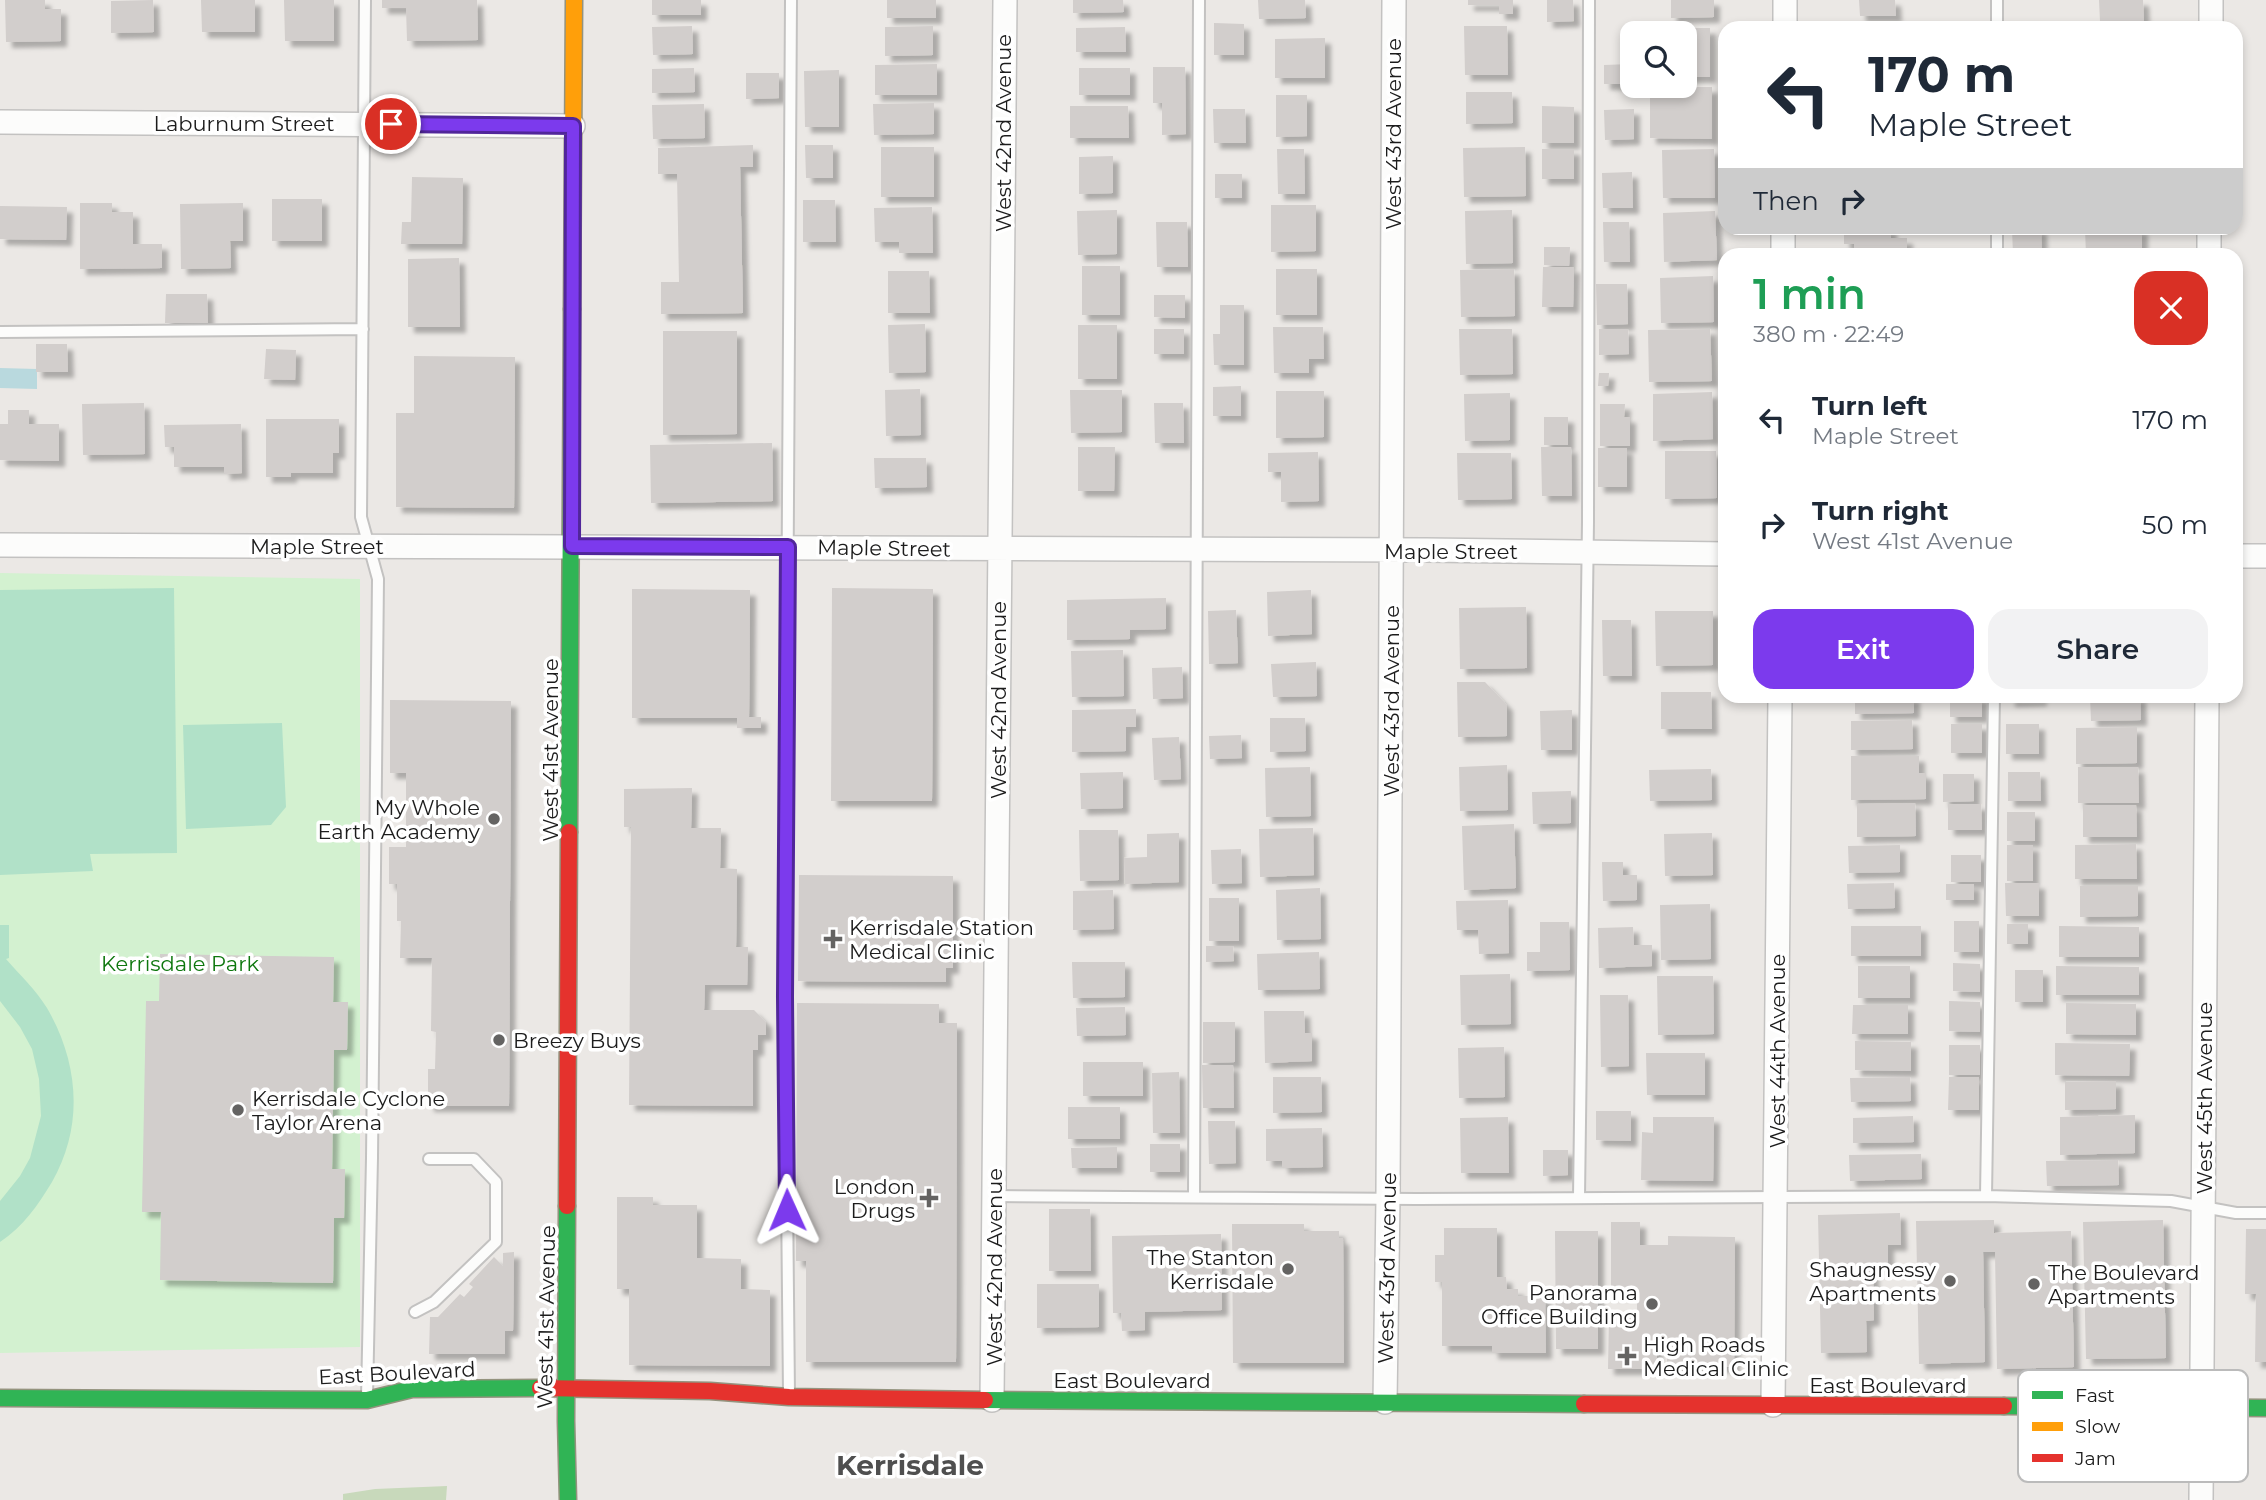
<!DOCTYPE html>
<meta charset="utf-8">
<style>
body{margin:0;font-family:Montserrat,sans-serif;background:#f2f2f3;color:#1f2937;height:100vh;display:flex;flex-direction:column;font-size:26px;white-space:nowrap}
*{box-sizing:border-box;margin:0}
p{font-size:23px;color:#747a83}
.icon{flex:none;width:38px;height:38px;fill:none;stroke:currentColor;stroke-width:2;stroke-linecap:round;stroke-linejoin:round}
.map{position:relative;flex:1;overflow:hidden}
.details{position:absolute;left:1718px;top:248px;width:525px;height:455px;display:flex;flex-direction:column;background:#fff;border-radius:21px;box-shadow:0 4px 10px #0003}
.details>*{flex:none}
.guide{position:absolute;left:1718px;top:21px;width:525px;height:214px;border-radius:21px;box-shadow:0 4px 10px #0003;background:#fff;color:#1f2937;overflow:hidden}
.buttons{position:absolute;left:1620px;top:21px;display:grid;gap:14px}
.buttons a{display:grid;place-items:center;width:77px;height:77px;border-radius:14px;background:#fff;box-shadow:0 4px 10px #0003;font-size:35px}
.pin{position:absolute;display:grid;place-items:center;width:60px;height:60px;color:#fff;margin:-30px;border:4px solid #fff;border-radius:50%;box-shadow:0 2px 7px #0007}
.me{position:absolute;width:77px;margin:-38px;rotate:359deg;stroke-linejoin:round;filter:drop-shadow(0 0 5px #0008)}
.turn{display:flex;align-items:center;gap:24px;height:147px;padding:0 35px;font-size:32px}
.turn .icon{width:91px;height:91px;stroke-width:2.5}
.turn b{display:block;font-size:49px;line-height:60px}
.then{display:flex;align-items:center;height:66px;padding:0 35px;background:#0003;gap:14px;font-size:26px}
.round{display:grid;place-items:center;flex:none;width:74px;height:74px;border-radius:21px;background:#f2f2f3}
.summary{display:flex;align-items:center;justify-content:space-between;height:119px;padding:0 35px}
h1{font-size:42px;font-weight:600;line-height:52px;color:#1e9e55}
.cta{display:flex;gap:14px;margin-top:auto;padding:14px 35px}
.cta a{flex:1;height:80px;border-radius:21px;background:#7c3aed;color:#fff;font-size:28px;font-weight:600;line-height:80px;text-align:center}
.cta a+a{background:#f2f2f3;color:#1f2937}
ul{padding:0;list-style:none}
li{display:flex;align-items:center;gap:21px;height:105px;padding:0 35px}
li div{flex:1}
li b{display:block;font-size:26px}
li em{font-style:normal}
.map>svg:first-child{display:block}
.forest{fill:#c8d9bb}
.park{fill:#d3f1d0}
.pitch{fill:#b1e1c8}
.water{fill:#b9d9de}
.building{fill:#d2cecc;filter:url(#shadow)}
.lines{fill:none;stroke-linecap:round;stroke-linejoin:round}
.lane-casing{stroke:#c3c2c1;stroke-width:14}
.street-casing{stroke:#c3c2c1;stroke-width:26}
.fast-casing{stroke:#94937e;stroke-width:19}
.slow-casing{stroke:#94937e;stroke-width:19}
.jam-casing{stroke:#94937e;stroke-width:19}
.lane{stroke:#fcfcfb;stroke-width:10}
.street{stroke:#fcfcfb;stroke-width:23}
.fast{stroke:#30b455;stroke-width:16}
.slow{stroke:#ff9f0a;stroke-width:16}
.jam{stroke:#e5322d;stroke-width:16}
.route-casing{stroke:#51269a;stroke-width:18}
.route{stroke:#7c3aed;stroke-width:12}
.poi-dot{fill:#646362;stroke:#fff;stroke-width:2.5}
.labels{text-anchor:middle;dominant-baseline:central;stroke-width:7;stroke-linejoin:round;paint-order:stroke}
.street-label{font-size:21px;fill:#1c1c1c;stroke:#fff}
.poi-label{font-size:21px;fill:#1c1c1c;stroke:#fff;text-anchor:end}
.park-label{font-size:21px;fill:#0e770e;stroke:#fff}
.district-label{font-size:28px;font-weight:bold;fill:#4f4f4f;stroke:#fff}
.key{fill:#fff;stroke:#bbb;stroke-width:2}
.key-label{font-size:19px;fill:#1c1c1c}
</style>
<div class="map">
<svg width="2266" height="1500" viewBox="0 0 2266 1500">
<defs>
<filter id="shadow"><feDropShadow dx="6" dy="6" stdDeviation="2" flood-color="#0004"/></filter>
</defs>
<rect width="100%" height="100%" fill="#ebe8e5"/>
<path class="forest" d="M447 1486 446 1500H343V1494L375 1489Z"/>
<path class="park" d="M0 573 360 579V1347L0 1353Z"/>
<path class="pitch" d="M174 588 177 853 90 854 93 871 0 875V590Z
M282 723 286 807 271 825 186 829 183 725Z
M0 925H9V958L6 959C20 975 36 990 47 1008 79 1063 84 1126 52 1182 38 1205 23 1227 0 1242V1201L20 1176 30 1158 41 1116 39 1079 32 1049 20 1027 0 1001Z"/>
<path class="water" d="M0 368 37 369V389L0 388Z"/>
<path class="building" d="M5 0H45V9H61V41L6 42Z
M153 0 154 32 111 33V1Z
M201 0H255V32H202Z
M284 0H334V41H285Z
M382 0H477L478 40 407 41 406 8H382Z
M652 0H701V15H652Z
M887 0H936V18H887Z
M1073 0H1123L1124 12 1073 13Z
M1258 0H1305L1306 18 1259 19Z
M1468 0H1513V14H1499V5H1468Z
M1547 0H1573L1574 21 1547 22Z
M1671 0H1714V17L1671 18Z
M1859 0H1895L1896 16H1860Z
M2099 0H2143L2144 21 2100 22Z
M1214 23 1244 24V55H1214Z
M692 26 693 54 653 55 652 27Z
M933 26V55L885 56V27Z
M1464 26H1507L1508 75H1465Z
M1125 27 1126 52H1076V28Z
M1668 28H1710V77H1685V33H1668Z
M1325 38V78H1275V39Z
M937 64V95H875V65Z
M1631 64V84H1604V65Z
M1153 67H1185L1186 134 1162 135V103H1153Z
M694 68 695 92 652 93V69Z
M1079 68H1130V95H1079Z
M839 70V127H805L804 71Z
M746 73H779V98L746 99Z
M1650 87H1712V139L1650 138Z
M1466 92H1512L1513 123 1466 124Z
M1276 95H1307V136L1276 137Z
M934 103V134L874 135 873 104Z
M704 104 705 138 653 139 652 105Z
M1070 106H1128L1129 138H1070Z
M1542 106 1574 107V143H1542Z
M1213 109H1245L1246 143H1214Z
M1634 109V139L1605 140 1604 110Z
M753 145V167H740L743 313 661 314V282H679L677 174H658V148Z
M805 145H833V178H806Z
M881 147H934V197H881Z
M1525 147 1526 196 1464 197 1463 148Z
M1277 149H1304L1305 194H1278Z
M1542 149H1574V179H1542Z
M1714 149 1715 198H1663L1662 150Z
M1113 156V193L1079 194V157Z
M1632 172 1633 208H1603L1602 173Z
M1215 174H1242V198H1215Z
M412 177 463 178 462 244H401L402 222H411Z
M272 199H322V241H272Z
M803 200H835L836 242H803Z
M80 203H112V212H133V244H162V268L80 269Z
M243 203V241H230L231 268 181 269 180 204Z
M1271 205H1316V251L1271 252Z
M0 206 67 207 66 240 0 239Z
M932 207 933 253H899V242H875L874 208Z
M1117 210V254L1078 255 1077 211Z
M1512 210 1513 263 1466 264 1465 211Z
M1715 211 1717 260 1664 262 1663 213Z
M1156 222H1187L1188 267H1157Z
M1603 222H1629L1630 262H1604Z
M1854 228H1891V238H1907V256H1854V244H1844V229H1854Z
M2012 228H2041L2042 256H2013Z
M2085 228H2142V256H2086Z
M1544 247H1570L1569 266 1544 265Z
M459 258 460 327H408V259Z
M1082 266H1120V315H1082Z
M1543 267H1574L1573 307H1542Z
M1276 269H1317V315H1276Z
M1514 269 1515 316 1461 317 1460 270Z
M888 271H929L930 313H888Z
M1713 276 1714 322 1661 323 1660 278Z
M1596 284H1627L1628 324 1597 325Z
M166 294H207L208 323H165Z
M1154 295H1185V318L1154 317Z
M1220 305H1244V365H1214L1213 334H1220Z
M925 324 926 372 889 373 888 325Z
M1078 325H1117V379H1078Z
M1273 327H1323L1324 359H1309V373H1274Z
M1154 329H1184V354H1154Z
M1459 329H1512L1513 374 1460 375Z
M1599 329H1628L1629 354 1599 355Z
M1710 329 1712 381 1649 382 1648 330Z
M663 331H737V434L663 435Z
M36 344H67L68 372H36Z
M266 349 296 350 295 380 264 379Z
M414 356 515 357 514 508 396 507V413H414Z
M1599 373H1609L1608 386H1598Z
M1241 386V416H1213V387Z
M920 389 921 435 886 436 885 390Z
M1070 390H1122V432L1071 433Z
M1276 391H1324V437L1276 438Z
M1712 392 1713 439 1653 441V394Z
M1510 393V440L1465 441 1464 394Z
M144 403 145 454 83 455 82 404Z
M1154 403H1183L1184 443H1155Z
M1600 404H1625L1624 417H1630V446H1600Z
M8 410H29V424H59V461L0 460V424H8Z
M1544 417H1568V445H1544Z
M266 419H339V453H333V473H291V477H266Z
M241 424 242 473 224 474V467H174V447H165L164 425Z
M772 443 773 501 651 503 650 445Z
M1078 447H1115L1114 491H1078Z
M1541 447H1571L1572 496H1542Z
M1598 448H1627V487H1598Z
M1665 451H1716L1717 498 1665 499Z
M1318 452 1319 501 1281 502V472H1268V453Z
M1457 453H1511L1512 499 1458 500Z
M874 458H926L927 487 875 488Z
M832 588 933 589 932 801H831Z
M632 589 750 590 749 717H761V728H737V718H632Z
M1311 590 1312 634 1268 636 1267 592Z
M1166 598V629L1130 630V639L1067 640V600Z
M1526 607 1527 668 1460 669 1459 608Z
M1236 610 1238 663 1209 664 1208 611Z
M1655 611H1713V665L1656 666Z
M1602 620H1631L1632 676H1603Z
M1123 650 1124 696 1072 697 1071 651Z
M1316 662 1317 696 1273 697 1271 664Z
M1182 667 1183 698 1153 699 1152 668Z
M1457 682H1485L1507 705V736L1458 737Z
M1661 692H1711L1712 729H1661Z
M1855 696H1914V713L1855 714Z
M1950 696H1982V717H1950Z
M2009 696H2041V700L2009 701Z
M2090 696H2140L2141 720 2091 721Z
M390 700 511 701 509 1106H428V1069H435L436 1032 431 1031 432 958H400L401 921H397V884H389V847H406V773H390Z
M1136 709V727H1126V751L1072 752V710Z
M1572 710V750H1541L1540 711Z
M1270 718H1305L1306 751 1270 752Z
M1912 720 1913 749 1851 750V721Z
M1951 724H1982V753H1951Z
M2006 724H2039V754H2006Z
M2137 727V763L2076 764V728Z
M1241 735 1242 758 1210 759 1209 736Z
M1179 737 1181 779 1154 780 1152 738Z
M1851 756H1919V773H1926V799L1851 800Z
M1507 765 1508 810 1460 811 1459 767Z
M1310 767 1311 816 1266 817 1265 768Z
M2078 767H2138L2139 803H2078Z
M1711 769 1712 800 1650 801 1649 770Z
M1123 772V808L1081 809 1080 773Z
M2008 772H2040L2041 801H2008Z
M1943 774H1974V801L1943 802Z
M692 788 691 828H721L720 868 737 869 736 947H748L747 985H705L704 1010H754L766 1022V1035H758V1050H753V1106L629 1105 631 827H624V789Z
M1571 791V823L1533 824 1532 792Z
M1915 803 1916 836 1857 837V804Z
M1948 804H1981L1982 830H1948Z
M2083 805H2136L2137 837H2083Z
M2007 812H2035V841H2007Z
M1514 824 1516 888 1464 890 1462 826Z
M1313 828 1314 875 1260 877 1259 829Z
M1079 830H1118L1119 880 1080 881Z
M1179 833V882L1125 884 1124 858 1147 857V834Z
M1712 833 1713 875 1665 876 1664 834Z
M2136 844 2137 879H2075V845Z
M1900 845V872L1849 873 1848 846Z
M2007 845H2033V881H2007Z
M1241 849 1242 883 1212 884 1211 850Z
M1951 855H1981V882H1951Z
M1602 862H1623V875H1637V900L1603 901Z
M799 875 953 876V968H946V982L798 981Z
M1894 883 1895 908 1848 909 1847 884Z
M2005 883H2039V916H2006Z
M1946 884H1974V900H1946Z
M2080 886H2138V916L2080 917Z
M1320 888 1321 939 1277 940 1276 890Z
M1113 890 1114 929 1073 930V891Z
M1209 898H1239V941H1209Z
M1508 900 1509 953 1479 954 1478 930H1457L1456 901Z
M1710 904 1711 959 1661 960 1660 905Z
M1954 921H1979V952H1954Z
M1540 922H1569L1570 970 1527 971V952H1540Z
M2007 924H2028V944H2007Z
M1851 926H1921V956H1851Z
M2059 926 2139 927V957H2059Z
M1633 927 1634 945H1652V966L1599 968 1598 928Z
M1206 946H1233L1234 961 1206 962Z
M1319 952 1320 989 1258 990 1257 954Z
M160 954 334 957 333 1002H348L347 1050H334L332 1169H345L344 1218H334L333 1283 160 1280 161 1212H142L146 1001H159Z
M1072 962H1125V997L1073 998Z
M1953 963 1980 964V992L1953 991Z
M1858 966H1910V998H1858Z
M2056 966 2139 967V995H2056Z
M2015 970H2043V1002H2015Z
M1510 974 1511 1024 1461 1025 1460 975Z
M1657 976H1713L1714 1034 1658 1035Z
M1600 995H1628L1629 1066 1601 1067Z
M1949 1001 1980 1002V1032L1949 1031Z
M797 1003 939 1004V1023H957L956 1362H806V1261H796Z
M2066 1003 2136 1004V1035L2066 1034Z
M1853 1005H1908V1034H1852Z
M1125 1007 1126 1035 1077 1036 1076 1008Z
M1264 1011H1304L1305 1033H1312V1061L1265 1063Z
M1203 1022H1235V1062L1203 1063Z
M1855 1041 1911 1042V1071L1855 1070Z
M2055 1043 2130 1044 2129 1076 2055 1075Z
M1949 1045H1980V1075H1949Z
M1504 1047 1505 1097 1459 1098 1458 1048Z
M1646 1053H1705V1095H1647Z
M1083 1062H1143V1096H1083Z
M1202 1065H1233L1234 1108H1203Z
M1179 1072 1180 1133H1153L1152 1073Z
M1273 1077H1321L1322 1112 1273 1113Z
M1910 1077 1911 1101 1851 1102 1850 1078Z
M1949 1077H1979V1110H1948Z
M2116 1081V1109L2065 1110V1082Z
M1068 1107H1120V1139H1068Z
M1596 1111H1631V1141L1596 1140Z
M2135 1115V1153L2060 1155V1117Z
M1913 1116 1914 1142 1853 1143V1118Z
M1508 1117 1509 1173H1461L1460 1118Z
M1653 1117H1714L1713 1181 1641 1180 1642 1132 1653 1133Z
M1208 1121H1235L1236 1163 1209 1164Z
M1322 1128 1323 1167 1282 1168V1161H1266V1129Z
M1150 1144H1180V1172H1150Z
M1117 1147V1168H1072L1071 1148Z
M1543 1150H1568V1175L1543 1176Z
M1921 1154 1922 1179 1850 1181 1849 1155Z
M2118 1160 2119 1185 2047 1186 2046 1161Z
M617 1197H653V1205H697V1258L741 1259V1289L770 1290V1366L629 1365V1289H617Z
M1049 1209H1090L1091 1271H1049Z
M1900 1213 1901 1245H1888V1269H1873L1874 1320 1866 1321 1867 1352 1821 1353 1818 1215Z
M1994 1220V1233L2071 1231 2074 1367 1997 1369 1995 1252H1983L1985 1362 1919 1364 1916 1221Z
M2163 1220 2166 1358 2086 1359 2083 1222Z
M1611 1222H1640V1245H1668V1236L1735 1237 1734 1367H1667V1344H1657V1369H1608L1609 1314 1637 1315V1294H1611Z
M1232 1224H1304V1231H1339V1238L1343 1239 1344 1363H1233Z
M1444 1228H1497V1277H1506L1507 1289H1518V1296H1545L1546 1353H1492V1346H1442V1282H1435V1255H1444Z
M2246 1229H2266V1362H2255L2256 1294H2245Z
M1555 1231H1598V1349H1556Z
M1221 1234 1222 1310 1145 1312V1330L1122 1331 1121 1313H1113L1112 1236Z
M514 1252 513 1331H505V1354H429L430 1317H438L460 1294 464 1297 473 1287 469 1284 494 1257 503 1266V1253Z
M1037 1284H1099V1327L1037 1328Z"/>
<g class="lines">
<defs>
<path id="lane" d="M365 0 361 517 378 579 372 1158 367 1397
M1997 28V0
M1997 256V228
M0 332 363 329
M994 1196 1417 1199 1986 1196 1994 696
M1986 1196 2171 1201 2236 1213H2266
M1194 1197 1199 0
M1579 1197 1588 522 1589 0
M415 1312 434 1302 496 1242V1182L474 1159H429
M789 1394 785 997 791 0"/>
<path id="street" d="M1785 28V0
M2211 28V0
M0 122 573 126
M1783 256V228
M2209 256V228
M0 545 1426 550 1726 554
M2236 556H2266
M992 1400 1005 0
M1385 1402 1388 1198 1394 0
M1773 1405 1780 696
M2201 1500 2207 696"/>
<path id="fast" d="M569 832 572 309
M567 1206 566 1421 568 1500
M0 1398 367 1400 412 1389 540 1388
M985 1400 1584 1404
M2004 1406 2266 1408"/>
<path id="slow" d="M572 309 574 0"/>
<path id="jam" d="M567 1206 569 832
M540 1388 710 1391 789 1397 985 1400
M1584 1404 2004 1406"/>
</defs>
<use href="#lane" class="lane-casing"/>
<use href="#street" class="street-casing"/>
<use href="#fast" class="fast-casing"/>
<use href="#slow" class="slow-casing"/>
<use href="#jam" class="jam-casing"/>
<use href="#lane" class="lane"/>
<use href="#street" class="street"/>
<use href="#fast" class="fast"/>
<use href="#slow" class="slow"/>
<use href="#jam" class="jam"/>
</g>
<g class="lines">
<defs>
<path id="route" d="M391 124 573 126 572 546 788 547 785 997 787 1210"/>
</defs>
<use href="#route" class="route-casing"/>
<use href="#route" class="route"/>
</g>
<g class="poi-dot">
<circle cx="494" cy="819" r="7"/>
<path d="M829.5 928.5h7v7h7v7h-7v7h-7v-7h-7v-7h7z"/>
<circle cx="499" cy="1040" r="7"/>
<circle cx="238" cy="1110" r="7"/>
<path d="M925.5 1187.5h7v7h7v7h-7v7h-7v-7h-7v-7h7z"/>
<circle cx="1288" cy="1269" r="7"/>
<circle cx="1950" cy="1281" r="7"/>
<circle cx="2034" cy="1284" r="7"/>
<circle cx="1652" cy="1304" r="7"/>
<path d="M1623.5 1345.5h7v7h7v7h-7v7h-7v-7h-7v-7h7z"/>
</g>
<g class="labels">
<g class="street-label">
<text x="244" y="123">Laburnum Street</text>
<text transform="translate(1003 133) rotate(-90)">West 42nd Avenue</text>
<text transform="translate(1393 134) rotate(-90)">West 43rd Avenue</text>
<text x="317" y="546">Maple Street</text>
<text transform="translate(884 548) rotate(1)">Maple Street</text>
<text x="1451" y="551">Maple Street</text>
<text transform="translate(998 700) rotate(-90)">West 42nd Avenue</text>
<text transform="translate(1391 701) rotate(-90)">West 43rd Avenue</text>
<text transform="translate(550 750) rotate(-90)">West 41st Avenue</text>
<text transform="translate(1777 1051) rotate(-90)">West 44th Avenue</text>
<text transform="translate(2204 1098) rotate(-90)">West 45th Avenue</text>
<text transform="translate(994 1267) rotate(-90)">West 42nd Avenue</text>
<text transform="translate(1387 1268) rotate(-89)">West 43rd Avenue</text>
<text transform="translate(546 1317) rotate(-89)">West 41st Avenue</text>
<text transform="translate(397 1373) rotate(-3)">East Boulevard</text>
<text x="1132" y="1380">East Boulevard</text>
<text x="1888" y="1385">East Boulevard</text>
</g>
<g class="poi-label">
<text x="480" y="807">My Whole<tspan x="480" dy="24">Earth Academy</tspan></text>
<text x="849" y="927" text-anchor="start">Kerrisdale Station<tspan x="849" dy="24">Medical Clinic</tspan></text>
<text x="513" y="1040" text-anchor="start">Breezy Buys</text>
<text x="252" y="1098" text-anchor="start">Kerrisdale Cyclone<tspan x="252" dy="24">Taylor Arena</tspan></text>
<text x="915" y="1186">London<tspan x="915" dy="24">Drugs</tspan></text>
<text x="1274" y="1257">The Stanton<tspan x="1274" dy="24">Kerrisdale</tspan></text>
<text x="1936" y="1269">Shaugnessy<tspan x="1936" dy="24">Apartments</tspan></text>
<text x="2048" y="1272" text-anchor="start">The Boulevard<tspan x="2048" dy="24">Apartments</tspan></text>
<text x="1638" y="1292">Panorama<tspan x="1638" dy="24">Office Building</tspan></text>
<text x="1643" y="1344" text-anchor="start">High Roads<tspan x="1643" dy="24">Medical Clinic</tspan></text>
</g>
<g class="park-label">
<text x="180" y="963">Kerrisdale Park</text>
</g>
<g class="district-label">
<text x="910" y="1465">Kerrisdale</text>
</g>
</g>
<rect x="2018" y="1370" width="230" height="112" rx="10" class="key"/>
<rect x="2032" y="1391" width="31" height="8" fill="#30b455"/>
<rect x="2032" y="1422" width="31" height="9" fill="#ff9f0a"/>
<rect x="2032" y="1454" width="31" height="8" fill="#e5322d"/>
<g class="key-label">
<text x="2075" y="1402">Fast</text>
<text x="2075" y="1433">Slow</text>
<text x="2075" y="1465">Jam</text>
</g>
</svg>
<div class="buttons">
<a><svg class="icon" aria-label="search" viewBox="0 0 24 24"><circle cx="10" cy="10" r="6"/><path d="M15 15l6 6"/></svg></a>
</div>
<div class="pin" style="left:391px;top:124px;background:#d93025"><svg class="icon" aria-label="arrive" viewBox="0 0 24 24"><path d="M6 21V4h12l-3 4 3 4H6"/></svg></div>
<svg class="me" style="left:787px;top:1210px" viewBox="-20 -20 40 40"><path d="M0-17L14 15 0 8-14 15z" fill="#7c3aed" stroke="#fff" stroke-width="4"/></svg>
<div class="guide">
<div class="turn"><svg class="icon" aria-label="left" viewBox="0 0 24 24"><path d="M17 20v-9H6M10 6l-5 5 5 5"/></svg><div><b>170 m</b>Maple Street</div></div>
<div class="then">Then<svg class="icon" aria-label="right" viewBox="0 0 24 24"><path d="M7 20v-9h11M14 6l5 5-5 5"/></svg></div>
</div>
<section class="details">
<div class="summary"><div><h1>1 min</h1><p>380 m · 22:49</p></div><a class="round" style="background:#d93025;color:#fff"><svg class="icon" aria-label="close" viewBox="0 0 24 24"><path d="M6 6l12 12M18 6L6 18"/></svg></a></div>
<ul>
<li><svg class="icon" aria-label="left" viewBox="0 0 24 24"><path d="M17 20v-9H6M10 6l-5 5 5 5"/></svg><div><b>Turn left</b><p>Maple Street</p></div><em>170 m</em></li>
<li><svg class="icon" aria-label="right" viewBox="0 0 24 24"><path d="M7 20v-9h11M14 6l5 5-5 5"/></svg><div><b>Turn right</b><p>West 41st Avenue</p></div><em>50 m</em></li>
</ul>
<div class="cta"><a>Exit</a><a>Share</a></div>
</section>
</div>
